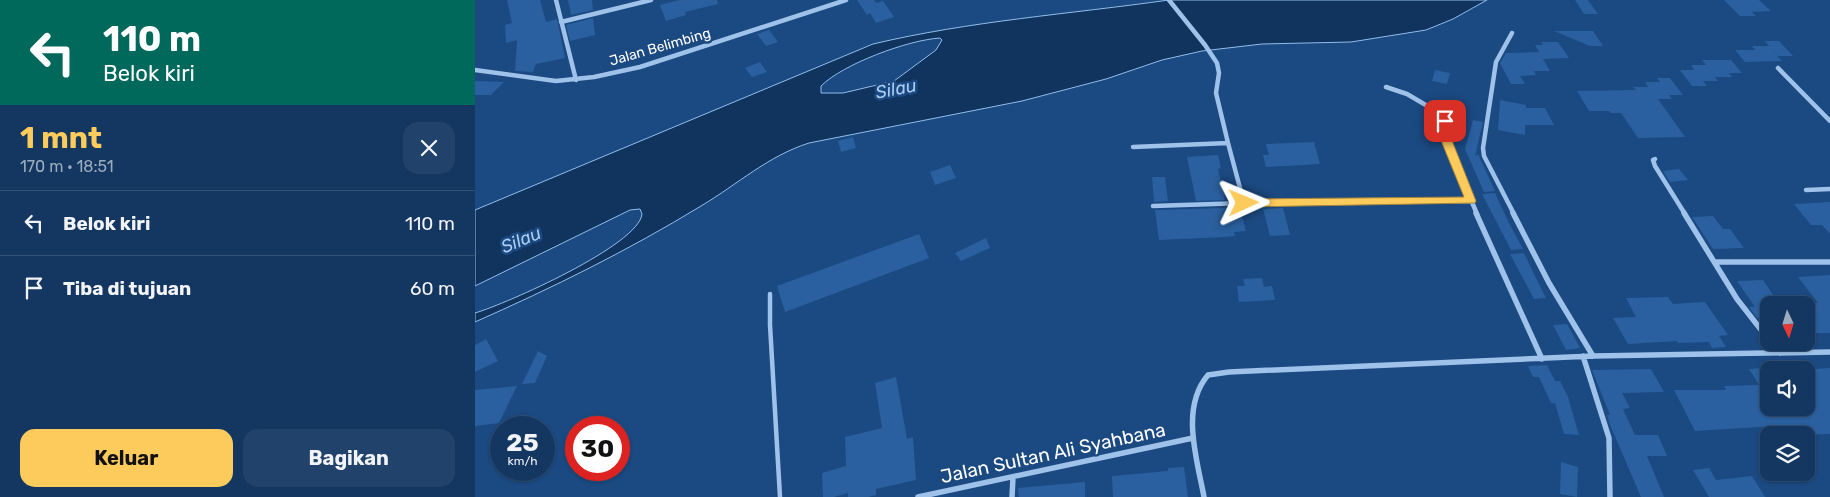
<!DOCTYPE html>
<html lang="id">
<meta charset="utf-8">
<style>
body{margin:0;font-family:Rubik,sans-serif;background:#21426a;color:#f1f3f6;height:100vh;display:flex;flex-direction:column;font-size:19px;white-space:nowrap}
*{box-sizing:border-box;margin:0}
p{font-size:16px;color:#9dacbd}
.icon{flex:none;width:28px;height:28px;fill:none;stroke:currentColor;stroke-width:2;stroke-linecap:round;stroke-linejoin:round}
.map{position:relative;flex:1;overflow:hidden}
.sheet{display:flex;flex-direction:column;background:#143761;width:475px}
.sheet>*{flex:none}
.guide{background:#00695c;color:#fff;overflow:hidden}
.needle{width:32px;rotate:176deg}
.controls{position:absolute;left:1285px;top:296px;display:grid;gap:10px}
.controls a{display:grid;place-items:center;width:55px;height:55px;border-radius:10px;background:#143761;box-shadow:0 1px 4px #0004,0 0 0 1px #335176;font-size:25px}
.speed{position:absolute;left:15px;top:416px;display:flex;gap:10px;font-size:25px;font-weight:700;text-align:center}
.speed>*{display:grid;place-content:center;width:65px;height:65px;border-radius:50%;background:#143761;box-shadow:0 1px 4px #0004,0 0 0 1px #335176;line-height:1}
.speed small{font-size:12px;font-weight:400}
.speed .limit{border:8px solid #d22;background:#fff;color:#111}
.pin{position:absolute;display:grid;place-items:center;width:42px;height:42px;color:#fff;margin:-21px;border-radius:10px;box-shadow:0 2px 8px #0006}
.me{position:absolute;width:55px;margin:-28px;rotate:89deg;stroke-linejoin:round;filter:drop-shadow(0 0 4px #0008)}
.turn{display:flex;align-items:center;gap:18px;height:105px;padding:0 20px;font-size:22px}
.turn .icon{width:65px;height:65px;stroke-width:2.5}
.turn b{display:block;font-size:35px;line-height:42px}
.round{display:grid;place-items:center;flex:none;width:52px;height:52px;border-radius:15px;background:#21426a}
.head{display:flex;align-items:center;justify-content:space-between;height:85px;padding:0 20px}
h1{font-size:30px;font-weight:700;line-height:38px;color:#fccb5b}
.cta{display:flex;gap:10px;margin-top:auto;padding:10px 20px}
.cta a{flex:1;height:58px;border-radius:15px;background:#fccb5b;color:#111;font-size:20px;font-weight:700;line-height:58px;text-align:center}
.cta a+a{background:#21426a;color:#f1f3f6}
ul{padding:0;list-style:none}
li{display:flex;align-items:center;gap:15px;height:65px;padding:0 20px;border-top:1px solid #335176}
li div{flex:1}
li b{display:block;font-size:19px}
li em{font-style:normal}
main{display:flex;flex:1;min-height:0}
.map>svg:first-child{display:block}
.water{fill:#11345f;stroke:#91bdec;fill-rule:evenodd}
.building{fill:#2a609f}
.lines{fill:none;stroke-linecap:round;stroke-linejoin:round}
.lane{stroke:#9fc2ea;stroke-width:4.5}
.street-far1{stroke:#9fc2ea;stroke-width:4.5}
.street{stroke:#9fc2ea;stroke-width:5.5}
.route{fill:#fccb5b;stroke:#a4843b}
.labels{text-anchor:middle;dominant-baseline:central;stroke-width:5;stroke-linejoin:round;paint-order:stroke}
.far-street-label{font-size:14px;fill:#fff;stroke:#1b4981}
.water-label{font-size:18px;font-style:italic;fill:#aaccf2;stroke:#1b4981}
.near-street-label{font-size:19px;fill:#fff;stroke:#1b4981}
</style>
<main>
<section class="sheet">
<div class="guide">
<div class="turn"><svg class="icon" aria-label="left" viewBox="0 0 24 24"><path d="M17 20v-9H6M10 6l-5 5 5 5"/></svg><div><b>110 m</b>Belok kiri</div></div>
</div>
<div class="head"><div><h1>1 mnt</h1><p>170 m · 18:51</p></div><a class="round"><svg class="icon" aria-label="close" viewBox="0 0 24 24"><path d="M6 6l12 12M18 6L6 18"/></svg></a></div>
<ul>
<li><svg class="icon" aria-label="left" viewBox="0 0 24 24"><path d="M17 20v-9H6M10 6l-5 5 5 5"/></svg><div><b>Belok kiri</b></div><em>110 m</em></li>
<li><svg class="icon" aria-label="arrive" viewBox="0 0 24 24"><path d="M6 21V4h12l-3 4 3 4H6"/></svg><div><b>Tiba di tujuan</b></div><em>60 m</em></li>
</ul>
<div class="cta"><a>Keluar</a><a>Bagikan</a></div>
</section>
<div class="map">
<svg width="1355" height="497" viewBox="0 0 1355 497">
<rect width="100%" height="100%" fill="#1b4981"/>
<path class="water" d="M694 0H1012L978 19 951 30 876 42 787 44 727 51 687 60 631 79 547 101 334 143C293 156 263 184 226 206 154 250 77 288 0 322V313C31 304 164 245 167 214L165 209 155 210 0 286V210L398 44C495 21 595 14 694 0ZM465 38 467 40 461 50 419 81 368 93H346V86C368 64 433 40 465 38Z"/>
<path class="building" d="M32 0H65L71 22 82 19 90 58 61 64 58 72 40 71 42 40 31 43 30 25 37 23Z
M93 0H117L118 10 96 15Z
M204 0H242L243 4 210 12 211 15 191 21 185 5Z
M382 0H399L401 3 408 1 419 17 401 23 395 13 392 15Z
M1100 0H1113L1123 14H1109Z
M1249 0H1284L1296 11 1277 12 1281 16H1265Z
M118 18 120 35 95 41 91 25Z
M294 30 303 42 291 46 282 34Z
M1079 31H1118L1128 46H1115Z
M1290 41H1304L1318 56H1303L1296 48 1307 61 1270 62 1260 50H1280L1277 46H1294Z
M1066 42H1083L1094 58 1068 59 1060 45H1068Z
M1064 52 1075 71H1059L1061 75 1045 76 1050 84H1036L1025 63 1031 53Z
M1227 60H1256L1267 73H1254L1257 77H1240L1243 81H1228L1232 86H1217L1205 70H1219L1216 65H1231Z
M285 62 292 72 277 77 270 68Z
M960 70 975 73 972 84 957 81Z
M1182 78H1195L1208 95H1194L1197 99H1183L1210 137 1163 138 1146 113H1136L1134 111H1114L1102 91 1161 90 1158 87H1173L1170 82H1185Z
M0 81 29 82 16 95H0Z
M1025 100 1051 105V108H1070L1079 125H1050V135L1023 130Z
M998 120 1008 122 1000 156 1003 154 1020 191 1009 192 990 149Z
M378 137 381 148 366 152 363 141Z
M839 142 845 164 791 167 788 155H794L791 144Z
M743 155 746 168 743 169 750 200 721 201 712 157Z
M475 165 481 178 460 185 455 172Z
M1204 169 1213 180 1195 182 1188 171Z
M677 177H690L693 201 679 202Z
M1020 193 1034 223 1048 249 1036 250 1007 194Z
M1355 202V234L1347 225H1336L1319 204Z
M752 208 754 214 766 213 771 231 759 232 760 236 748 237 684 240 680 210Z
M808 208 815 235 795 236 788 209Z
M1238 216 1248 229H1255L1269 248 1238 249 1217 217Z
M444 234 454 258 310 312 302 286Z
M511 238 515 248 486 261 480 253Z
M1049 253 1060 276 1071 298 1059 299 1035 254Z
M1355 275V333H1340L1331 321V303H1343L1323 277Z
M787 278 789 287 797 286 800 300 764 302 762 286H770L768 279Z
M1288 280 1305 305H1294V326L1287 317 1282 318 1274 307H1280L1262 281Z
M1193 297 1198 304 1230 302 1253 335 1244 336 1251 347 1237 348 1234 342 1203 343 1202 341 1153 344 1138 318 1161 317 1151 298Z
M1092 324 1105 348 1091 350 1078 325Z
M11 339 23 361 0 372V345Z
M63 351 72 356 60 383 47 384Z
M1072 365 1080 381H1085L1093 397 1104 435 1089 434 1080 403H1076L1064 377H1058L1053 366Z
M1287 368 1294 378V408H1331V373H1341L1339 369 1355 368V434L1323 435 1316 425 1220 431 1199 390H1251L1249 386 1284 385 1274 369Z
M1176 369 1189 392 1147 393 1155 408 1148 409 1160 435H1183L1192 456H1172L1189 497H1166L1135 425 1132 415H1135L1117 370Z
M421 377 432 439 438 437 441 480 401 489V495L393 497H373V493L359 497H348L347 473 371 466 370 437 407 428 400 383Z
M42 386 24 423 0 426V390Z
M1086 462 1103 467 1102 497 1085 494Z
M709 467 713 497H638L637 476 693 471V468Z
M1234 468 1241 480 1277 476 1290 497H1234L1218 470Z
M610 482V497H544L543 488Z"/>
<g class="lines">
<path class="lane" d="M295 294V325L305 497"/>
<path class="street-far1" d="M81 0 101 80
M694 0 730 45 742 63 744 73 741 93 753 143
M86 22 176 0
M1037 33 1021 62 1008 148 1009 156 1039 214
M1303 68 1355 121
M0 70 81 81 119 77 165 67 371 0
M911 87 932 94 966 114 971 121 972 143 1002 214
M658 147 753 143 769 203
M1180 159 1178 160 1180 166 1210 214
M1331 190 1355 189
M678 206 769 203 996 201"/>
<path class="street" d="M1001 213 1067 359
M1038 213 1074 283 1118 356
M1209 213 1262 299 1294 340
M1240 262H1355
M1296 342 1305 353
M1108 356 1134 438 1135 497
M443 497 718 438
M537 497 538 477
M729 497C722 459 705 408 733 375L754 372 1118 356 1355 352"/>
</g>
<path class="route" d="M970 117 975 121 978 143 1001 201 1000 203 769 207 763 203 769 199 989 197 967 143 966 121Z"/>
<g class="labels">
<g class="far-street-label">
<text transform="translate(185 47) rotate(-16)">Jalan Belimbing</text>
</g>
<g class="water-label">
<text transform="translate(421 89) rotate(-11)">Silau</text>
<text transform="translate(46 240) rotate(-23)">Silau</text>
</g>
<g class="near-street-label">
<text transform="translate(578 453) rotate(-12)">Jalan Sultan Ali Syahbana</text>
</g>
</g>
</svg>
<div class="controls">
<a><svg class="needle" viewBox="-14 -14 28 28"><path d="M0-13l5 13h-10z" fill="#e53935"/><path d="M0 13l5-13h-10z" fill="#9dacbd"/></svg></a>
<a><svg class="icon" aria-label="sound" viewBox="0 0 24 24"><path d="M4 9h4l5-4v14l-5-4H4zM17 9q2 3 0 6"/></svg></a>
<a><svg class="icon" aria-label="layers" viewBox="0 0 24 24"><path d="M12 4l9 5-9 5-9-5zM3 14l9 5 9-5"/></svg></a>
</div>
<div class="speed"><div>25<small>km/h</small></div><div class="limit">30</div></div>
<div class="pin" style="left:970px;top:121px;background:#d93025"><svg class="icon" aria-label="arrive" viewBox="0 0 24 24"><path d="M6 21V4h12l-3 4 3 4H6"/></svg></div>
<svg class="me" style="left:769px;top:203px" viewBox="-20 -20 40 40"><path d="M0-17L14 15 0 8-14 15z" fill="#fccb5b" stroke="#fff" stroke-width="4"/></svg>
</div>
</main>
